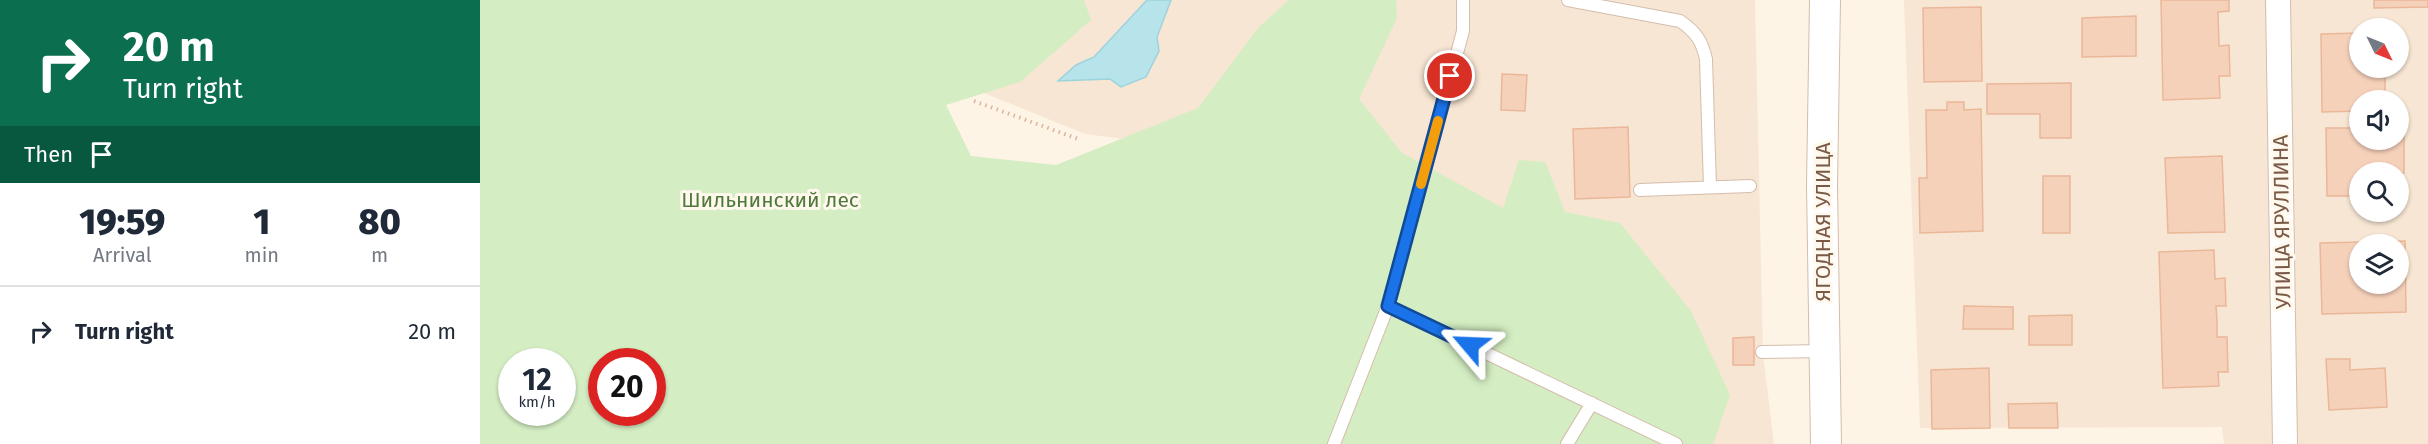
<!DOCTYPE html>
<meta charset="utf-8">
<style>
body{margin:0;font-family:"Fira Sans",sans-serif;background:#f6f6f7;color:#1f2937;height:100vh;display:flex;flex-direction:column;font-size:22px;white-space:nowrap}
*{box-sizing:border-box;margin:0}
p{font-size:20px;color:#747a83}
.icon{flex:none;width:33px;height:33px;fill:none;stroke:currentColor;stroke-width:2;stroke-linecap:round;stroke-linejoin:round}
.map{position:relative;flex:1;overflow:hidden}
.sheet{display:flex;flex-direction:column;background:#fff;width:480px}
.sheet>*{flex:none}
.top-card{background:#0b6e4f;color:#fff;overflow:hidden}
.needle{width:39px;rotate:133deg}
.fabs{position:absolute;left:1869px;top:18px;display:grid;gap:12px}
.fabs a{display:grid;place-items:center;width:60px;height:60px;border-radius:50%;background:#fff;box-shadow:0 2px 4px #0004;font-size:30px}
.speed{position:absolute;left:18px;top:348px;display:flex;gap:12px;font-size:30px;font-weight:700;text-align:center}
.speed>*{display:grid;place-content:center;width:78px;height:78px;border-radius:50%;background:#fff;box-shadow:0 2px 4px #0004;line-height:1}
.speed small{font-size:15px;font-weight:400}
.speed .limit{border:9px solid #d22;background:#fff;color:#111}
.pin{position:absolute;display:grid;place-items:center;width:51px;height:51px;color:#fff;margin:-26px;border:3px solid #fff;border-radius:50%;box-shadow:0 2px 6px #0007}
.me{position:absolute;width:66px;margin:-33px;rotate:296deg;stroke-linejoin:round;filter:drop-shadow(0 0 4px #0008)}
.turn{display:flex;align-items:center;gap:21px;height:126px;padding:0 24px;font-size:27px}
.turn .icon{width:78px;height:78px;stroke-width:2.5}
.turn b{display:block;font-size:42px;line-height:51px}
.then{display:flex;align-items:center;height:57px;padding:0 24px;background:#0003;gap:12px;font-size:22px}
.eta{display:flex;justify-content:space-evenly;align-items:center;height:102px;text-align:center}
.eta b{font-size:36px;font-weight:800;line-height:42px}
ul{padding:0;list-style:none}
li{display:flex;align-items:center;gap:18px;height:90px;padding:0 24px;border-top:2px solid #e0e1e3}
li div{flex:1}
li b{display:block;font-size:22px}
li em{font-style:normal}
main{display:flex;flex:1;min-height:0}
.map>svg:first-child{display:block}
.residential{fill:#f7e6d3;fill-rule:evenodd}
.green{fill:#d4edc2;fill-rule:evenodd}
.water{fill:#b7e3ea;stroke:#9dd3dd;stroke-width:1.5}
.building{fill:#f6d1ba;stroke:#eab799;stroke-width:1.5;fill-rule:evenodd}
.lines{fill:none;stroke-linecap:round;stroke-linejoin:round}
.service-casing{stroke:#d4bdac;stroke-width:14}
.minor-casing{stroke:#d4bdac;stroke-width:26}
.tertiary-casing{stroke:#d4bdac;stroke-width:32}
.path{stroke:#dbb59d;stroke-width:4;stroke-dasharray:1.5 4.5;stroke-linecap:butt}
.service{stroke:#fff;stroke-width:12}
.minor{stroke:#fff;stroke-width:24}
.tertiary{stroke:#fff;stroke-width:30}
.route-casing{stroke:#114b97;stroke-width:15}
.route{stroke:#1a73e8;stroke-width:10}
.slow{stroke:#f59e0b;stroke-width:10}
.labels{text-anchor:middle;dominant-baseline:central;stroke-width:6;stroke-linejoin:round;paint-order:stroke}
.park-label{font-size:21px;fill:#4e7a3c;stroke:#fff8ed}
.street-label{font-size:21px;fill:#7a5947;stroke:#fff8ed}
</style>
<main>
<section class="sheet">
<div class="top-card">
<div class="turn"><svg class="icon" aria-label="right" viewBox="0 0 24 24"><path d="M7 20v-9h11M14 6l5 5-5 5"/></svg><div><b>20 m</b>Turn right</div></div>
<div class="then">Then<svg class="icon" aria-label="arrive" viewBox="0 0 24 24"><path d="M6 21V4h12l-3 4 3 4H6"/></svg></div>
</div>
<div class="eta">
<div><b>19:59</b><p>Arrival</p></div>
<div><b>1</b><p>min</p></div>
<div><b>80</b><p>m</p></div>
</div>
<ul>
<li><svg class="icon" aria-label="right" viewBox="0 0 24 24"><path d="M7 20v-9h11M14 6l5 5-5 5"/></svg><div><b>Turn right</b></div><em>20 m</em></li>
</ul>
</section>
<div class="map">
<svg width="1948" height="444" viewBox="0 0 1948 444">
<rect width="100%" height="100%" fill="#fef4e5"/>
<path class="residential" d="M182 0H1275L1283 353 1294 444H775L791 158 605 134 455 73Z
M1424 0H1948V444H1744L1742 427 1440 428ZM1880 28H1918V68H1880ZM1880 100H1918V140H1880ZM1880 172H1918V212H1880ZM1880 244H1918V284H1880Z"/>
<path class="green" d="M0 0H604L611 20 540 82 466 105 491 156 576 165 718 108 779 27 809 0H916L917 18 879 99 922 153 1023 208 1039 160 1065 162 1085 212 1140 223 1211 311 1250 395 1233 444H0ZM32 362H82V412H32ZM122 362H172V412H122Z"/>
<path class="water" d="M667 0H691L677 37 679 51 666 77 641 87 630 79 578 81 596 65 614 57Z"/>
<path class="building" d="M1681 0H1749V11L1738 12 1739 46 1749 45 1750 76H1739L1740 98 1683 100Z
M1894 0H1948V7L1894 8Z
M1501 7 1502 81 1444 82 1443 8Z
M1656 16V56L1602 57V18Z
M1880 33V68H1905V100H1880V111L1842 112 1841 34Z
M1022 74 1047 75 1045 111 1021 110Z
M1591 83V138H1560V114H1507V84Z
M1467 102H1484V110L1501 109 1503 231 1440 233 1439 178H1447L1446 110H1467Z
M1148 127 1150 197 1095 199 1093 129Z
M1846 128H1880V140H1918V128H1924V173L1880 172V196H1847Z
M1742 156 1745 232 1688 233 1685 158Z
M1563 176H1590V233H1563Z
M1925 241 1926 312 1842 314 1840 243ZM1880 244H1918V284H1880Z
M1734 250 1735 279 1745 278 1746 306H1736L1737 322V337H1747L1748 372H1738L1739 386 1683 388 1679 252Z
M1484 306 1533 307V329H1483Z
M1592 315V345H1549V316Z
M1274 337V365H1253V338Z
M1846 359H1870V370L1905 368 1907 407 1849 410Z
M1509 368 1510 428 1452 429 1451 370Z
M1577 403 1578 428H1529L1528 404Z"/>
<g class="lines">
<defs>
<path id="service" d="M1088 0 1200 21C1216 32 1222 41 1226 59L1230 187
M1160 190 1270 186
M908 306 1196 444
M1282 352 1344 351
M854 444 908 306 983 31V0
M1087 444 1112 403"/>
<path id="minor" d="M1798 0 1805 444"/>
<path id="tertiary" d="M1345 0 1342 185 1346 444"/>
</defs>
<use href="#service" class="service-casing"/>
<use href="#minor" class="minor-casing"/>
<use href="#tertiary" class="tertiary-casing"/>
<path class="path" d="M494 101 601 140"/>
<use href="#service" class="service"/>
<use href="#minor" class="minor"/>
<use href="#tertiary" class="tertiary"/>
</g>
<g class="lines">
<defs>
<path id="route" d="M970 76 908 306 990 345"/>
</defs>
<use href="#route" class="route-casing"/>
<use href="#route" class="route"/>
<path class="slow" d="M941 184 958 121"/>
</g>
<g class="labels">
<g class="park-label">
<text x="290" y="200">Шильнинский лес</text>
</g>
<g class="street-label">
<text transform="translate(1343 222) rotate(-90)">ЯГОДНАЯ УЛИЦА</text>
<text transform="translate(1802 222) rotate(-91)">УЛИЦА ЯРУЛЛИНА</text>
</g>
</g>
</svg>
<div class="fabs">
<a><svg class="needle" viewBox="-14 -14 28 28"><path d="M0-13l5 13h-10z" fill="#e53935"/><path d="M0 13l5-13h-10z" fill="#747a83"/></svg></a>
<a><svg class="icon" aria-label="sound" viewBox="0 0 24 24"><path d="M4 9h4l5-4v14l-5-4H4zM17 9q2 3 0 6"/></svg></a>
<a><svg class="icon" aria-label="search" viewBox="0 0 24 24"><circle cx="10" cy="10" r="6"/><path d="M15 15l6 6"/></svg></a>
<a><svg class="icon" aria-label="layers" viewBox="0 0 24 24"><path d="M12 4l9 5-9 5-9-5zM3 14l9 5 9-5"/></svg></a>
</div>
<div class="speed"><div>12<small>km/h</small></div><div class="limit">20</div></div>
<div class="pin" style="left:970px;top:76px;background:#d93025"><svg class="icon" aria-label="arrive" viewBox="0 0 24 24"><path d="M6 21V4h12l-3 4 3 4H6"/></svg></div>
<svg class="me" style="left:990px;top:345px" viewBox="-20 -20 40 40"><path d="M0-17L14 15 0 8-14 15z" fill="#1a73e8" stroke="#fff" stroke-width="4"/></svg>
</div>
</main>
